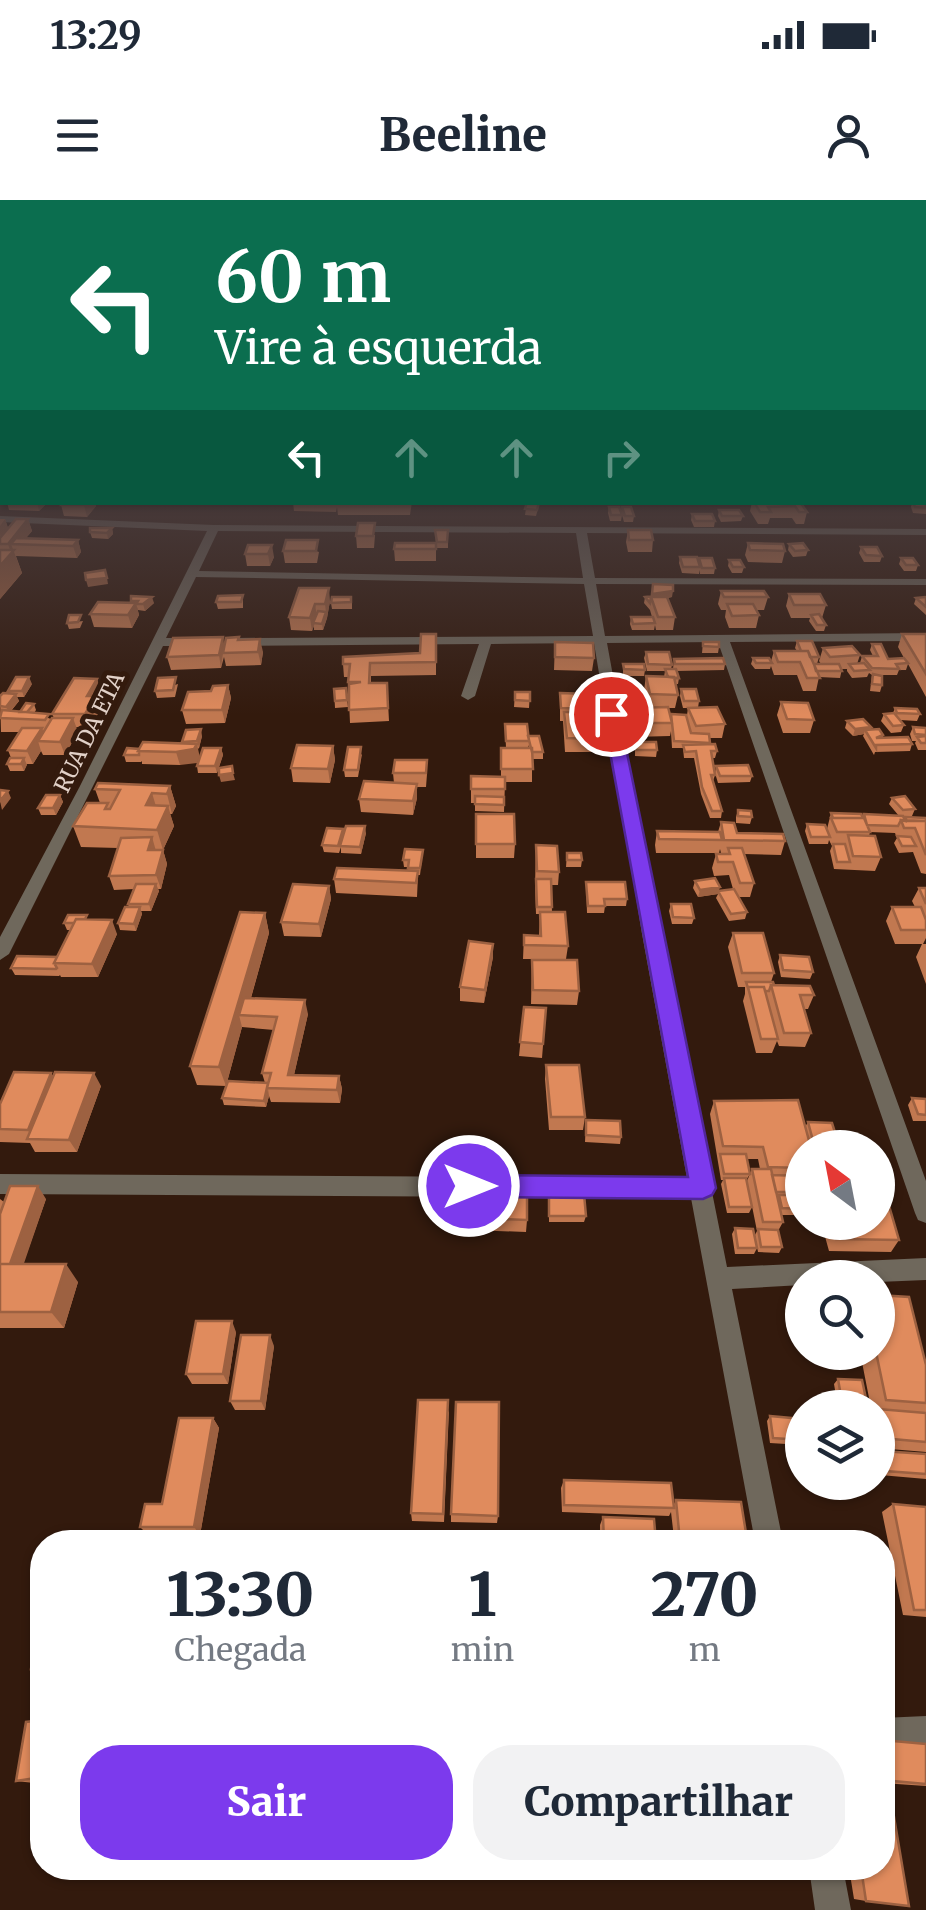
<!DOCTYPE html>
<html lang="pt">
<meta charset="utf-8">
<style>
body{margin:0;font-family:Merriweather,serif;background:#f2f2f3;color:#1f2937;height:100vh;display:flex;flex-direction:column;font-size:38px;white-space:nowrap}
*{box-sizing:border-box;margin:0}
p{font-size:32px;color:#747a83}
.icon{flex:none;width:55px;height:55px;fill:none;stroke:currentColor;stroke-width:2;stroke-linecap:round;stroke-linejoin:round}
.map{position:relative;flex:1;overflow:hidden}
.details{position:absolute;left:30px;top:1330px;width:865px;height:350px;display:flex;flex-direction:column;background:#fff;border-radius:40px;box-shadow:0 2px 8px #0004}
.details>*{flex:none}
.banner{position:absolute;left:0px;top:0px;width:928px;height:305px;box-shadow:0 2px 8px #0004;background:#0b6e4f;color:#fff;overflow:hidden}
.needle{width:65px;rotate:328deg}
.buttons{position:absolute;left:785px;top:930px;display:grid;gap:20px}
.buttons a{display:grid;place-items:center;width:110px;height:110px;border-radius:50%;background:#fff;box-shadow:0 2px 8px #0004;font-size:50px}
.pin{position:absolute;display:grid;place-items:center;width:85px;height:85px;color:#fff;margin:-42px;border:5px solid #fff;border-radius:50%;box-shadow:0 2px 10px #0007}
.me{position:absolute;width:110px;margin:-55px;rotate:90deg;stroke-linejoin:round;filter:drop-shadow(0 0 8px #0008)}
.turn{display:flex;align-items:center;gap:35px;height:210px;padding:0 50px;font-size:45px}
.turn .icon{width:130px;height:130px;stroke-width:2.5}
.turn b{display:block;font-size:70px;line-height:85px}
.lanes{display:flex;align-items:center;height:95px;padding:0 50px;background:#0003;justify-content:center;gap:50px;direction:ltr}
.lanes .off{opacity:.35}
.eta{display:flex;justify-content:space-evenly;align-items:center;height:170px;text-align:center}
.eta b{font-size:60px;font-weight:800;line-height:70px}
.primary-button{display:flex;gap:20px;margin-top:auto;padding:20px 50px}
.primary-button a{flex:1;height:115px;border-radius:40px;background:#7c3aed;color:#fff;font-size:40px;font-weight:800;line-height:115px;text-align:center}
.primary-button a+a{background:#f2f2f3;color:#1f2937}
.status{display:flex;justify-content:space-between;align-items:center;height:70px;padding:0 50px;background:#fff;direction:ltr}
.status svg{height:28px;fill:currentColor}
header{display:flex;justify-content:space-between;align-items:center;height:130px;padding:0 50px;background:#fff;font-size:45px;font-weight:800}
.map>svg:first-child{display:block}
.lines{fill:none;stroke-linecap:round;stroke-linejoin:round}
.street{fill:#6f685c;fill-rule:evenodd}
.wall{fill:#c17850}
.shaded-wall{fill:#9d6141}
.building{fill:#e08b5d;stroke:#9d6141;stroke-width:2.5}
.route{fill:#7c3aed;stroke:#51269a;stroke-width:2.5}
.labels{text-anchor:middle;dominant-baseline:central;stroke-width:10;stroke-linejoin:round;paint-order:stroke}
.far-street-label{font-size:22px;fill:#e2d1c8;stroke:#331a0d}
</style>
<div class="status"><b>13:29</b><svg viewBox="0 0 49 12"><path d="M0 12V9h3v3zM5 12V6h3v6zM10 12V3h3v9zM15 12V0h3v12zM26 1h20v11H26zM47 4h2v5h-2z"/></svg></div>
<header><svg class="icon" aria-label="menu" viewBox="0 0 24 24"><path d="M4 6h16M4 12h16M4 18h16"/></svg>Beeline<svg class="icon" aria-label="person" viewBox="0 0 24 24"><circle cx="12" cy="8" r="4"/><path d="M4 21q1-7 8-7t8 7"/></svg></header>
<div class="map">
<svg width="926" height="1710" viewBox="0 0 926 1710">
<rect width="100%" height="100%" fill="#331a0d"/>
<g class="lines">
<path class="street" d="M0 316 214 325 926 329V335L587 333 595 378 926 379V385L596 384 605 436 926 433V441L730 442 926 981V1023L918 1020 915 1013 718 442 607 443 660 734 710 981 714 988 712 992 727 1067 926 1058V1080L878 1082V1078H802V1085L732 1089 783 1342H755L691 998 0 994V974L687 978 642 734 594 443 491 444 475 496 468 500 461 496 479 444 233 446 227 442 233 438 593 436 584 384 196 377 166 438H199L205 442 199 446H163L9 754 0 760V737L80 586 207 331 0 322ZM218 331 576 333 583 378 199 371Z
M926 1516V1548L882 1550V1518Z
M809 1668H843L851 1710H815Z"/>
</g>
<path class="wall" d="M926 301V314L913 313 911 307 912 302Z
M7 302H47V303L39 311 9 310Z
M62 302H95L96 306 87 317 64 316 61 305Z
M293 302H412L410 315H338L337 307 336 312 294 311Z
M527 302H540L536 316 525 315Z
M752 302H800L807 312 804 324H796L792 318H770L768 324H758L750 311Z
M609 307 621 312 622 307 634 316 633 322H624L622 315 621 321H610L608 313Z
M719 310 743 316 741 321 721 322 718 316Z
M692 314 715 321 714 327H694L691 320Z
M0 319H5L8 328 28 319 32 331 26 338 78 340 81 352 77 358 16 356 22 373 0 399Z
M112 328 113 334 108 339 92 338 90 332Z
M435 330H448V348H437L436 344V361H395L394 349 436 343Z
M628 330 653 340 652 352H628L626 342Z
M375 335 374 348H357L356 336Z
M286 340 319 352 317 363H285L283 351Z
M748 343 785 351 782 363 748 362 745 355Z
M789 344 808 350 806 356 793 357 788 350Z
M248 345 274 357 270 366H247L245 354Z
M861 347 882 356 880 362H864L859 353Z
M680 357 698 362 699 358 715 368 714 374H700V370L699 374 682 373 679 363Z
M901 358 918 365 916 371H904L899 364Z
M729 360 744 367 742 373H732L728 366Z
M653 384 672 397 668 398 675 417 673 430H656L655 425 654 430H632L630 424 631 417H652L650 410 644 403 645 397 652 396Z
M299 388 330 401 327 418 323 430H314V426L312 431 291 430 289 417Z
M721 391 768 397 764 410H756L759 415 756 428H729L725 417 726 410H721L718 404Z
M789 394 826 405 822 418H821L826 425 824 431H816L809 421 810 418H791L786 406Z
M243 395V408L218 409 216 402Z
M131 396 154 403 145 411 138 410 137 407 139 415 132 428 94 427 90 414 131 402Z
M916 398H926V415L914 404Z
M331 403H352V409H332Z
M83 421 80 428 69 429 67 423Z
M436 434V475L371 476V483H387L389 521 350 523 348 477H344L343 464 420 453Z
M902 434H926V497L908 464 906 470H899L897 475H877L882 485 880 492 870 491 872 475 869 473 867 477 852 478 847 471V469H842L840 478 819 477 816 491H803L797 475H774L771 466 770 469H755L751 464 753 458 771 461 774 451H797L795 448 797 441 819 457 817 464H821L819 461 823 448 860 455 857 464 860 463 862 456H873L870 450 872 444 888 459 904 458 898 447Z
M239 437 240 440 263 452 261 465 226 466 224 457 221 468 171 470 167 457 225 445Z
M555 442 594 458 592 471 554 470Z
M703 442 719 447 718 453H702Z
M646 452 672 465 671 469H673L674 459 725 464 724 470 676 471 679 478 678 484H675L678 495 675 508H668L671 517 687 515 688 508H695H683L680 496 681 489 699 501 698 508 725 524 722 538H709L710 544 717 551 715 558H712L715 575 713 581 722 611 721 618H710L701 594 694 558H684L683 548H672L671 531 670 536 632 537 628 521 630 508H648L644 490 646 476 664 477 665 471H647L644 458Z
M623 464 645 470 644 476H623Z
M97 479 101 492 97 500 100 510 90 528 76 527 78 532 65 555H43L41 551 33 564H27L24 571H10L7 564 11 558 8 550 20 532H1L0 496 9 494 8 491 32 484 24 497H17L19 501 11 511 20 512 34 504 36 510 34 513 51 519 54 518 52 514Z
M178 484 175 497 157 498 155 491Z
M228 485 231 498 225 523 186 524 182 510 211 491Z
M346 488 348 507 335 508 334 489Z
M515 492H530L529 508 514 507Z
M560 493 591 509 596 539 594 552H565L563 521H560Z
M781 502 814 520 810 533H783L777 515Z
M895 508 920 514 917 521 900 520 904 525 901 532 891 533 881 521 884 514 893 513Z
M847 521 871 527 870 530 882 538 912 544 910 551 875 552 874 555 863 536 864 534 853 536 845 528Z
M505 524 528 538 543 552V559H532V582H505L504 612 475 611V603H471V576L501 577V548H529L528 545V547L506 548Z
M913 527 926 528V550H918L915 543 916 541H912L910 534Z
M202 536 199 548 180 565 142 564V561L141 562H126L124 555 139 549 183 544 182 542Z
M635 542 657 550 656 557 635 556Z
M333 546 335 560 330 583 293 582 291 568Z
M221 548 223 555 217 573H198L197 566Z
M362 554 358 577H345L344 570Z
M716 566 752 576 750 582 718 583 715 573Z
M393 573 427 574 426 587H417V598L413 615 361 612 359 599 394 583Z
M170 586 176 606 172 614H170L174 626 163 650 167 664 161 689H158L159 691 151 711H141L142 714 136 731 120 730 118 723 129 707 128 704 134 689 114 690 109 676 118 648 81 647 73 626 100 603 95 589Z
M60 595 63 602 56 615H41L38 608Z
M892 598 915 609 912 616 903 617 904 619 905 617 926 618V674L921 673 913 652 899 653 894 643 897 638 895 633 870 632 869 636 881 657 875 671 834 669 830 651 832 646 829 640 828 644H809L805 631 807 624 827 629 831 613 863 617 864 614 899 616 889 604Z
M738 610 752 617 750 624 736 623V617Z
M476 614 515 644 514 658H476Z
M721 622 737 633 785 641 781 655 744 654 754 683 750 697H739L747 712 745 719 729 721 716 698 718 694 698 697 693 688 695 681 719 691 733 689 729 675 714 676 712 668 716 654 721 653 720 649 719 653H656L655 645 657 631 718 632Z
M343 629 344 635 366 633 361 654 341 653V647L339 653 324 652 322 645Z
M536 645 559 672 558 685H551L552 712 568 746 566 759H523L524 735 539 736 540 714H536L535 686Z
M423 650 420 675H418L417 697 336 693 334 679 408 671V667H404L403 660Z
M567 653 582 660 581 667H566Z
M586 682 627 699 626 706H605L604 713H587Z
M329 686 331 699 321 737 284 736 281 722Z
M919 688H926V738L923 744H926V784L916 757 922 744H895L886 721 892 707H915L912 701Z
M671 704 694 718 692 724H672L669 711Z
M265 713 269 733 251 798 308 814 294 875 339 876 342 889 340 903 271 902 269 896 266 907 224 905 222 898 265 883 262 873 274 830 242 827 226 886 197 885 190 866Z
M88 719 117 734 98 777H61L60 775 59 776 15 775 11 768 57 757 70 730H67L64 723Z
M733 733 774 773 771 782 774 785 814 795 808 809H804L811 833 805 847 779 846 777 841 772 853H756L743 801 745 794V787H738L728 747Z
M493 744V757L484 803 460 801V787Z
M780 755 813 772 810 779 781 777 778 762Z
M532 760 579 791 577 805 531 804Z
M524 807 546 808 542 858 519 856Z
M546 865 585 917 583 930H549L545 879Z
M51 873 53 876 101 886 77 952H35L30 943 0 942V904Z
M912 898 926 899V921H913L908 905Z
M714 901 805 927 808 922 840 948H802V1015H781L783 1022 778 1031 782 1047 779 1053 758 1052 755 1035 757 1031 747 981 752 969H760L758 959H747L750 974 746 980 752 1007 749 1013H727L721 984 723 980H721L710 914Z
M586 920 621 937 620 944 585 942Z
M878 969 892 987 886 996 899 1040 891 1052 829 1051 821 1022H878Z
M549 993 586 1016 584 1022H549Z
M0 999 4 1002 46 999 23 1064 78 1082 64 1128H0Z
M469 1018 527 1020 526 1032 469 1030Z
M735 1028 757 1048 754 1054H735L732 1034Z
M236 1132 228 1184H192L186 1174Z
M274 1146 265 1210H235L230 1201Z
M860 1152H878L926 1165V1252L878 1248V1208H871Z
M838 1179 868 1208H838L834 1184Z
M449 1210 444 1322 412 1321 411 1313Z
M770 1216 802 1219V1245L770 1243 767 1221Z
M213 1218 219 1228 200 1335H148L140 1327 162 1304Z
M881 1251 926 1254V1279L880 1275 878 1253Z
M564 1280 674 1304 676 1300 746 1333 739 1340 674 1338 671 1312 669 1316 562 1312 561 1288Z
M893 1304 926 1307V1417L903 1415 882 1312Z
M451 1314 498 1316 497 1323 451 1322Z
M603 1317 656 1342H600V1325Z
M42 1520V1582L34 1583 16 1581Z
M882 1540 926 1544V1586L882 1583Z
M849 1668H882L866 1701 854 1699Z"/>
<path class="shaded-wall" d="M37 302H47V303L39 311Z
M86 302H95L96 306 87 317 84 305Z
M5 319 9 331 2 341 0 334V326Z
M28 319 32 331 21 344H11L22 373 0 399V366L11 353 8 344Z
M112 328 113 334 108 339 107 333Z
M78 340 81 352 77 358 73 346Z
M272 345 274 357 270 366 268 354Z
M107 378 108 384 88 387 86 380Z
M329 388 330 401 327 418 323 430 322 424 326 413 325 404Z
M673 391 672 397 651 400 652 394Z
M152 397 154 403 145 411 143 404Z
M136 403 139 415 132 428 128 415Z
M315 404 317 417 312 431 310 418Z
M223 437 225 450 223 453 221 468 219 455Z
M260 439 263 452 261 465 258 452Z
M29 477 32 484 24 497 22 491Z
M97 479 101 492 97 500 100 510 90 528 85 514 87 496Z
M228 485 231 498 225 523 222 510Z
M16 494 19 501 9 513 6 507Z
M73 518 78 532 65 555 60 542Z
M871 527 869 534 865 530 864 534 853 536 855 529Z
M42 528 47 542 38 541 41 551 33 564 27 551Z
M201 529 202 536 199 548 197 541Z
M197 544 200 558 197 563 180 565 176 552Z
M333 546 335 560 330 583 328 569Z
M221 548 223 555 217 573 215 566Z
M24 558 27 565 24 571 21 564Z
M233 573 235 580 221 582 219 575Z
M417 584V598L413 615V601Z
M170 586 176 606 172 614 167 594Z
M8 591 11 598 2 610 0 601Z
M152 593 158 613 146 605Z
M60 595 63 602 56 615 53 608Z
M168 606 174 626 163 650 157 630Z
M365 626 366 633 361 654 360 647Z
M152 637 156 651 148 650Z
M163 650 167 664 161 689 156 675Z
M156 684 159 691 151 711 149 704Z
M329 686 331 699 321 737 319 724Z
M720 687 718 694 698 697 700 690Z
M140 707 142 714 136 731 134 724Z
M265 713 269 733 246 815H239L242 827 226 886 219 867Z
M112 720 117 734 98 777 92 764Z
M493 744V757L484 803 485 790Z
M305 800 308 814 291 888 288 875Z
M51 873 58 886 33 939 28 930Z
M94 873 101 886 77 952 69 940Z
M339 876 342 889 340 903 337 890Z
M268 889 269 896 266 907 264 901Z
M38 986 46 999 20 1075 10 1064Z
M66 1064 78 1082 64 1128 51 1112Z
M232 1121 236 1132 228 1184 223 1174Z
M270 1135 274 1146 265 1210 261 1201Z
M213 1218 219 1228 200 1335 194 1327Z"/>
<path class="building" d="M925 301 926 308 915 307 913 302Z
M62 302H86L84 305H61Z
M527 302H539L537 310 525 309Z
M754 302H800L807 312H799L795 306 768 307 771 312H760Z
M609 307H619L622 315H611Z
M622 307H631L634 316H625Z
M719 310H739L743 316H722Z
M692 314H712L715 321H695Z
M16 319H28L8 344H0V338Z
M358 323H375L373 336H356Z
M90 328H112L107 333 90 332Z
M435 330H448L447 342H437Z
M628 330H651L653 340H629Z
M16 338 78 340 73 346 11 344Z
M286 340H318L316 351H283Z
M395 343H436V349H394Z
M748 343 783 344 785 351 750 350Z
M803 343 808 350 795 351 789 344Z
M248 345H272L268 354H245Z
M861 347H877L882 356 866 355Z
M0 350H14L0 366Z
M680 357H697L700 367H683Z
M699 358H712L715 368H702Z
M901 358H913L918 365H906Z
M729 360H740L744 367H733Z
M105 370 107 378 86 380 85 373Z
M653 384 673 385V391L652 394Z
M299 388H329L325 404H315L310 418 289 417Z
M721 391H764L768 397H724Z
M789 394H820L826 405H794Z
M243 395 241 402H216L218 396Z
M663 395 665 397H651L650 403 645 397Z
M131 396 152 397 143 404H136L138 401H131Z
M332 397H351V402L331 403Z
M651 397H667L675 417H658Z
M925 397 926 398V407L916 398Z
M98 402 136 403 128 415 90 414Z
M727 404H753L759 415 732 416Z
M318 411 326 412 322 424 313 423Z
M819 414 826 425H817L811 415Z
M69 415H81L78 422 67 423Z
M631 417H653L655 423 633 424Z
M421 434H436V462L370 463 369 483H387L388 508 349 510V484L361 482H348L350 464H343V457L420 453Z
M902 434H926V474Z
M223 437 219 455 167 457 173 438Z
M239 437 238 440 260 439 258 452 223 453 226 438Z
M797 441H812L819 457H810L808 451H801Z
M555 442 593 443 594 458 555 457Z
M703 442H719V447L703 446Z
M872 444H881L888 459 904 458 908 463 896 464 899 469 872 468 862 456H878Z
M852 446 860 455 830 457 823 448Z
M774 451H808L820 478H807L800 462H778Z
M646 452H669L672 465 648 464Z
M723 458 725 464H675L674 459Z
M753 458H769L772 463H756Z
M864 463 870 470 854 471 849 464Z
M623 464H644L645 470 624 469Z
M814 464H839L842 471H816Z
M665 469H676L679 478 668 477Z
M873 474 882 476V485L872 484Z
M646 476 674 477 678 495 650 494Z
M16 477H29L22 491H8Z
M176 477 173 490 155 491 158 478Z
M74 478 97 479 87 496H96L85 514H52Z
M228 485 222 510H182L188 492 211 491 213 486Z
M346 488 347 500 335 501 334 489Z
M681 489H696L699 501H684Z
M515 492H530V501L515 500Z
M3 493 16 494 6 507 0 506V496Z
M560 493 589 494 591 509 561 508Z
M781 502 808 503 814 520 787 519Z
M26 503 34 504 27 512H20Z
M668 507 672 523H634L630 508Z
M717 507 725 524 696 526 688 508Z
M895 508 917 509 920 514 897 513Z
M2 510 49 514 45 520 0 518Z
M564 512H592L596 539 567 538Z
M894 513 904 525 893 526 884 514Z
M671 514 686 515 691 533 709 534 710 543 674 541Z
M52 518H73L60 542 38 541Z
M863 519 871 527 855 529 847 521Z
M505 524H527L529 541H506Z
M913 527 926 528V535L915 534Z
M22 528H42L27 551 8 550Z
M201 529 197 541 182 542 186 530Z
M879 529 883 535 876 538 908 537 912 544 876 545V548L865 530Z
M528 536H539L543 552H532Z
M926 536V543H921L917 537Z
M143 542 197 544 194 549 176 552 138 551Z
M635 542H656L657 550H636Z
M715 544 717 551H711L715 575H711L722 611H712L702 587 696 551 685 552 683 545Z
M297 545 333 546 328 569 291 568Z
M348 547H361L358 570H344Z
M127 548 139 549V555H124Z
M203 548H221L215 566H197Z
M501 548H532L533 569H501Z
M10 558H24L21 564H7Z
M395 560H427L426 573H393Z
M748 565 752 576H720L716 566Z
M232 566 233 573 219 575V568Z
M471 576 505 577V589H471Z
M364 581 417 584 413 601 359 599Z
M98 583 170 586 167 594 152 593 146 605 168 606 157 630 73 626 87 603H108L105 609H110L120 590 95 589Z
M0 590 8 591 0 601Z
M46 595H60L53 608H38Z
M475 596 504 597V605L475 604Z
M905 596 915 609 903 610 892 598Z
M738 610 751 611 752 617 738 616Z
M831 613 861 614 863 618H833Z
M476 614H514L515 644H476Z
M864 614 903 616 905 621 901 620 898 626 867 625Z
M905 617 926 618V621H907Z
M831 618H864L870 632H837Z
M901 620 926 621V655L915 628H904Z
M721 622 734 623 737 633 783 634 785 641 724 640Z
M807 624 825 625 830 637H811Z
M346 626H365L360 647 340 646Z
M327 628 343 629 338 646 322 645Z
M657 631 720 632 722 640 659 639Z
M848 635 875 636 881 657 853 656Z
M897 636 911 637 916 646H902Z
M152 637 148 650H163L156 675 109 676 121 638Z
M833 644H845L850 662H837Z
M536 645 557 646 559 672 537 671Z
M728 648H742L754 683H740L733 662H718L716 654H730Z
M405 649 423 650 420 668H408L409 660H403Z
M567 653H581L582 660H567Z
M337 668 418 671 416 683 334 679Z
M715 678 720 687 700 690 695 681Z
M536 679H551L552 707H537Z
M586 682H625L627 699H604L605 706H588Z
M136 684H156L149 704H128Z
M293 684 329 686 319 724 281 722Z
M919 688H926V704Z
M734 689 747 712 731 714 718 691Z
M671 704H691L694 718 673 717Z
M125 707H140L134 724 118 723Z
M892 707H921L926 720V730H901Z
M240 712 265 713 219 867 190 866Z
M540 712H565L568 746 524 745V735L541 736Z
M68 715H87L85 719H76L74 723H64Z
M76 719 112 720 92 764 54 763Z
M733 733H763L774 773H742Z
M469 741 493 744 485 790 460 787Z
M780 755 809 757 813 772 783 770Z
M17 756 57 757 54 763 57 768 56 769 11 768Z
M532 760H577L579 791 533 790Z
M746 782H773L774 785H771L769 791H765L764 787H748L749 791Z
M771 785 810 786 814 795H800L811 833H784Z
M748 787H764L778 839H761Z
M244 798 305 800 288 875 339 876 337 890 267 888 271 873H262L277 817 239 815Z
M524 807 546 808 543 844 520 842Z
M546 865H579L585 917H551Z
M14 872 51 873 28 930 0 929V904Z
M55 872 94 873 69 940 27 939Z
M228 881 268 883 264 901 222 898Z
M912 898 926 899V915L918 914Z
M798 900 811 948H802V968L768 967 763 947 723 946 714 901Z
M586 920 620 921 621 937 586 935Z
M808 922 832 923 840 948H815Z
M720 954H746L750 974H724Z
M752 969H771L783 1022H763Z
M878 969H886L892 987H878Z
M772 975 802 976V992H776Z
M724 978H746L752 1007H729Z
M10 986H38L10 1064H0V1014Z
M878 992H885L899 1040 836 1039 832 1022H878Z
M549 993 584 994 586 1016H549Z
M470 995 527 996V1020L469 1018Z
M779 995H802V1009L782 1008Z
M735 1028 753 1029 757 1048H738Z
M758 1029 778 1030 782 1047H761Z
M0 1064H66L51 1112H0Z
M878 1095 909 1097 926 1165V1203L886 1200 876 1152H878Z
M196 1121H232L223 1174H186Z
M241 1135H270L261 1201H230Z
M838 1179 862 1180 868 1208H843Z
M418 1200H448L443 1314 411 1313Z
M456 1202H499L498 1316 451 1314Z
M878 1209 926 1213V1242L881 1238 878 1221Z
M770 1216 802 1219V1240L773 1238Z
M179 1218H213L194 1327H140L145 1304H162Z
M881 1251 926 1254V1274L885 1271Z
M564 1280 671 1283 674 1308 564 1305Z
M676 1300 741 1302 746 1333 679 1331Z
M893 1304 926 1307V1410H914Z
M603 1317 654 1319 656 1342H604Z
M42 1393V1467L31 1469Z
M42 1520V1577L16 1581 26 1522Z
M882 1540 926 1544V1584L882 1580Z
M882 1586 889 1587 909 1706 866 1701 861 1668H882Z"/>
<linearGradient id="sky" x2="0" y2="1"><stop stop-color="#1c0e07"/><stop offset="0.53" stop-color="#4a3e40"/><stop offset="1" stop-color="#4a3e40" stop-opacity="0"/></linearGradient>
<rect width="926" height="515" fill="url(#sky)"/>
<path class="route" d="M611 509 619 514 716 988 712 995 703 999 469 997 460 994 456 986 460 979 469 975 688 977 603 514Z"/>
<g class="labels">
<g class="far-street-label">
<text transform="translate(89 532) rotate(-64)">RUA DA ETA</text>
</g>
</g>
</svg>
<div class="buttons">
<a><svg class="needle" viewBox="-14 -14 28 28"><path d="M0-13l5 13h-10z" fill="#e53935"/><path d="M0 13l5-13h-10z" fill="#747a83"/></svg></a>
<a><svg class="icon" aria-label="search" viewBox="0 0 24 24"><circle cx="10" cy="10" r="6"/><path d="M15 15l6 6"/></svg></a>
<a><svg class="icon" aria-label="layers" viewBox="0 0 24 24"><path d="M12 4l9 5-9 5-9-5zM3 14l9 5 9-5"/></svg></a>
</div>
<div class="pin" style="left:611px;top:514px;background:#d93025"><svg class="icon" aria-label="arrive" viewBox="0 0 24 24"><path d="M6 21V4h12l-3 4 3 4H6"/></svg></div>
<svg class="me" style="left:469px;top:986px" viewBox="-20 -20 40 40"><circle r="17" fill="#7c3aed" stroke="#fff" stroke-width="3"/><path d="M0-11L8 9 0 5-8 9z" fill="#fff"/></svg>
<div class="banner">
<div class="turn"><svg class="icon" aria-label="left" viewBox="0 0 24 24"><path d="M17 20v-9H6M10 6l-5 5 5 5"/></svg><div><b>60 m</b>Vire à esquerda</div></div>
<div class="lanes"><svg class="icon" aria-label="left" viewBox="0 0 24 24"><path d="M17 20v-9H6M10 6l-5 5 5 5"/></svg><svg class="icon off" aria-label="ahead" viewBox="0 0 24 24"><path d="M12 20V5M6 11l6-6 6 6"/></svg><svg class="icon off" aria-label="ahead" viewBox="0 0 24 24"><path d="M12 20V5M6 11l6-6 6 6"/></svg><svg class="icon off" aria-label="right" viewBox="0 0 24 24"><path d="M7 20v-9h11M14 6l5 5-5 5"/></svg></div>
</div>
<section class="details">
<div class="eta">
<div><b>13:30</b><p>Chegada</p></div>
<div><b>1</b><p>min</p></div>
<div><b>270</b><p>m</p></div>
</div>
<div class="primary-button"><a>Sair</a><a>Compartilhar</a></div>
</section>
</div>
